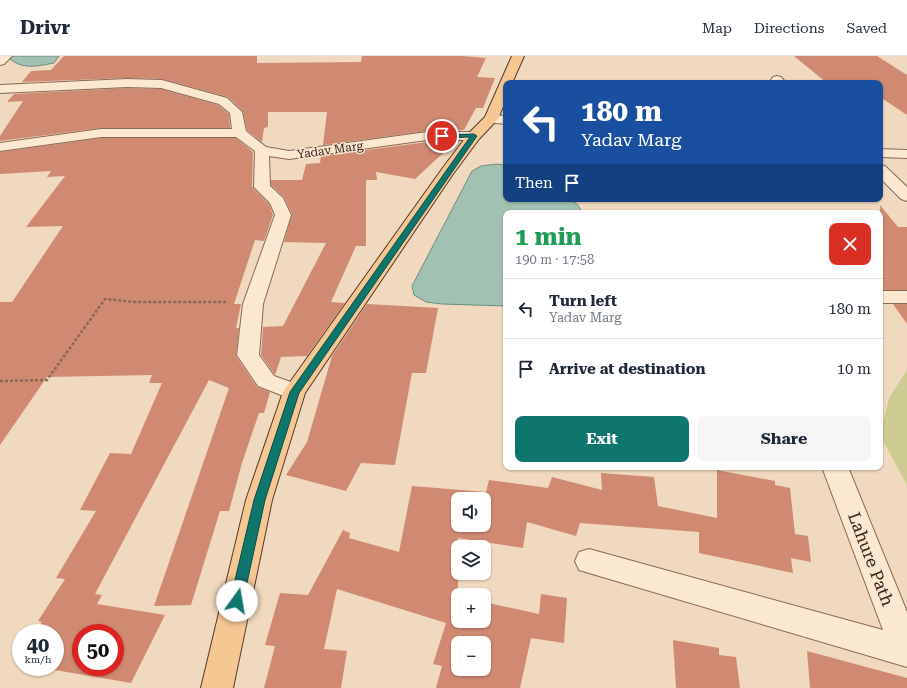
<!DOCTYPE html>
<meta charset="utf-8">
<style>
body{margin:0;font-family:"Roboto Serif",serif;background:#f6f6f7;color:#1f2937;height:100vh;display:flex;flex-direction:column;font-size:15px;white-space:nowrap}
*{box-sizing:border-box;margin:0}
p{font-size:13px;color:#747a83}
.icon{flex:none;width:22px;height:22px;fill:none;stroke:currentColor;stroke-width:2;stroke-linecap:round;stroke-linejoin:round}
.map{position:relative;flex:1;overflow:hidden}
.details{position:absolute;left:503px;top:154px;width:380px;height:260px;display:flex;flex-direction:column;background:#fff;border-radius:8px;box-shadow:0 1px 3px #0004}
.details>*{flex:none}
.top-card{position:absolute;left:503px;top:24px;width:380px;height:122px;border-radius:8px;box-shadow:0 1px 3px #0004;background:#1a4fa0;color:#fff;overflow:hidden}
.controls{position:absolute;left:451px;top:436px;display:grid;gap:8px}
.controls a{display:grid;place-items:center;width:40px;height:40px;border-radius:8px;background:#fff;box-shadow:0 1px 3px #0004;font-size:20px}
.speed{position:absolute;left:12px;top:568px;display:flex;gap:8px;font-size:20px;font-weight:700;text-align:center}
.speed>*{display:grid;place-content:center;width:52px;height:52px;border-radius:50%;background:#fff;box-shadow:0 1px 3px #0004;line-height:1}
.speed small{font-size:10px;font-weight:400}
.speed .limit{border:6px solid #d22;background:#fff;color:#111}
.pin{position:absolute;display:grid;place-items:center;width:34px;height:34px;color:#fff;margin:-17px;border:2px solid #fff;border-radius:50%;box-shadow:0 1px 4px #0007}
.me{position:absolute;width:44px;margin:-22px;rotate:13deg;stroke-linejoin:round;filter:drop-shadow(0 0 3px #0008)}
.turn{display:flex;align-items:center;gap:14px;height:84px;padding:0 12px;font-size:18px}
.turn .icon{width:52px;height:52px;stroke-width:2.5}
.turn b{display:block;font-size:28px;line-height:34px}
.then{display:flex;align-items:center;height:38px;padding:0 12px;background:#0003;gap:8px;font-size:15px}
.round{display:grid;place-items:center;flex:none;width:42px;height:42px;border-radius:8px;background:#f6f6f7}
.headline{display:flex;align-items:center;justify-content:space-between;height:68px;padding:0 12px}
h1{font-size:24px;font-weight:700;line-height:30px;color:#1e9e55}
.button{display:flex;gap:8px;margin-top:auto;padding:8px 12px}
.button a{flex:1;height:46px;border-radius:8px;background:#0f766e;color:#fff;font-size:16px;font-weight:700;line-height:46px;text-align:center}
.button a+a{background:#f6f6f7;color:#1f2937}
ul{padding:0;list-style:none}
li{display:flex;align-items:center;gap:12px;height:60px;padding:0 12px;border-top:1px solid #e0e1e3}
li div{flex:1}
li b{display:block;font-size:15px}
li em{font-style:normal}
header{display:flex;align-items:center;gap:24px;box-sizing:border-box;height:56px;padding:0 20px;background:#fff;border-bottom:1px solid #e0e1e3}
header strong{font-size:19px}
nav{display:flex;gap:22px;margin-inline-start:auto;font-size:14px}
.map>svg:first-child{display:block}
.green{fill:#cecb92}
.water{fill:#a2c1b3;stroke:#698f7f}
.building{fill:#d08a72;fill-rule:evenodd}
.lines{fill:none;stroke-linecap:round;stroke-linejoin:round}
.minor-casing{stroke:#886956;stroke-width:2}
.major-casing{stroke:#56382b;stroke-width:2}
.path{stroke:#886956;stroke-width:2.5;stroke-dasharray:3 2;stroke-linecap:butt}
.minor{fill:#fae8d1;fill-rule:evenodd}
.major{fill:#f5c793;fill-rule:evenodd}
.route{fill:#0f766e;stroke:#0a4d48}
.labels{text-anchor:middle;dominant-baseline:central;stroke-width:3;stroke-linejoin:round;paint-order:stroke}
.far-street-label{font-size:12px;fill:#37241b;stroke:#f7e4ce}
.near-street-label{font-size:17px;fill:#37241b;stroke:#f7e4ce}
</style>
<header>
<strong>Drivr</strong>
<nav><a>Map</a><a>Directions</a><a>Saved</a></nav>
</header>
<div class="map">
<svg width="907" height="632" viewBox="0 0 907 632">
<rect width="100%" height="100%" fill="#f0d9be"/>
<path class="green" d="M907 314V429L880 379 889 342Z"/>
<path class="water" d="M13 0H59L54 7C37 10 24 14 10 3Z
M497 108 506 109V143H570L577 148 583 157H506V250L442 248 426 246 414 239 412 230 472 115 481 110Z"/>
<path class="building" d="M64 0H257V7L361 6 362 0H462L486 2 477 21 495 22 483 52H476L464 74 427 75 323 89 327 56H268V71L264 72 262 86 247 74 243 55 228 41 162 23 127 22 22 26 31 15 51 14Z
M794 0H877L907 19V59L880 41V27H827Z
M127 32 161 33 218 49 229 58 230 72H101L0 85V80L23 45 7 46 14 38Z
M101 82H236L253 96 252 131 269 148 273 159 264 185 255 184 234 248H241L236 272H239L236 300 257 331 270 336 264 357H259L242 407 229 455H220L191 549 154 550 229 332 209 324 95 538 102 539 97 548 165 559 131 627 55 614V577H35L42 566 38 565 65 523 56 522 96 455 80 454 110 397 131 398 162 327H149L152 319 47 321 0 389V246H12L63 170 26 171 65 120 47 121 51 115 0 118V96ZM81 577H115V611H81Z
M427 86H455L415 123 376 116 377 124H366V190H356L331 246 345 247 307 300 281 301 275 319 261 299 263 271 283 270 326 187 284 186 292 158 284 141 271 129V124H302L306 108 320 107 321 100Z
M880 149 898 171H907V234H882L880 231Z
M367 248 438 252 426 317H412L395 409 361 407 346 435 286 419 307 386 332 300Z
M893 248H907V268Z
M717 414 775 425V429L790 432 795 478 808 480 811 506 791 502 793 517 699 497V476L580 467 576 480 527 466 523 492 458 482V565H484V546L539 558 541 538 567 542 564 587 531 582 520 632H436L442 610 433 608 446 567 337 533 324 593 347 595 341 632H264L275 590 265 589 280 537 308 539 343 474 350 477 349 482 399 496 412 430 486 436 489 424 548 432 552 421 602 434 601 417 654 421 658 450 717 462ZM458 443H484V469H458ZM458 587H484V613H458Z
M673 584 719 592V599L736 601 740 632H676Z
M807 595 907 622V632H810Z"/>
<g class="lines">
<defs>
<path id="minor" d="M0 0H12L4 8 0 9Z
M777 20 781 21 786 27H773L771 24 773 21Z
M127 23 162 24 227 42 242 56 246 75 266 91 289 95 427 76H474L479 77 481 80 479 83 474 84H427L289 103 269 100 270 130 283 142 291 159 263 248 259 299 274 320 302 330 305 336 302 342 294 344 258 330 237 299 243 248 275 159 270 147 254 131 255 95 236 81H101L0 95V87L101 73H232L230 57 219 48 161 32 127 31 0 37V29Z
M491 59 506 60V68L486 66 484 63 486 60Z
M880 93 907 94V102L880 101Z
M880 109 885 110 907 131V145L901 143 880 122Z
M880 235H907V247H880Z
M822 411H848L907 556V611L589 517 579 514 575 505 579 496 589 493 883 574Z"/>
<path id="major" d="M512 0H524L512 27H506V43L498 63 479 83 453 118 305 337 272 444 233 632H201L246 444 283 336 442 113 469 77 485 61Z"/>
</defs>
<use href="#minor" class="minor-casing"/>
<use href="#major" class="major-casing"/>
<path class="path" d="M0 325 47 324 105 243 135 246H226"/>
<use href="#minor" class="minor"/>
<use href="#major" class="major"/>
</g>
<path class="route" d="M474 78 477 80 299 337 265 444 243 545 241 549 237 551 232 549 230 545 254 444 290 336 470 81 442 82 440 81V79Z"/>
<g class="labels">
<g class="far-street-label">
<text transform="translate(330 94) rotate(-8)">Yadav Marg</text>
</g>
<g class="near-street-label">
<text transform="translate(871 503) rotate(69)">Lahure Path</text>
</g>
</g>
</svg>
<div class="controls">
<a><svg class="icon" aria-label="sound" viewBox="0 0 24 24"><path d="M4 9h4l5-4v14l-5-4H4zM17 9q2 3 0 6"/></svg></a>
<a><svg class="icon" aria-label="layers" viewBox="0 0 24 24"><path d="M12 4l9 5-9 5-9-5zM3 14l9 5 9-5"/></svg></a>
<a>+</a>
<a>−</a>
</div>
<div class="speed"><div>40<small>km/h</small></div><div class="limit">50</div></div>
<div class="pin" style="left:442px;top:80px;background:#d93025"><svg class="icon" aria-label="arrive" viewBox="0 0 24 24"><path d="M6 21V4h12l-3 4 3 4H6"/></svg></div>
<svg class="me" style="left:237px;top:545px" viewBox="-20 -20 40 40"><circle r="19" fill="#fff"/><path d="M0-13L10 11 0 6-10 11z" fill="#0f766e"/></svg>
<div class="top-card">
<div class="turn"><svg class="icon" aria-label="left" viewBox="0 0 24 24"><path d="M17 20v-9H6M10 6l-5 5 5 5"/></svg><div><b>180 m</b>Yadav Marg</div></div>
<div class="then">Then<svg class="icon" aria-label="arrive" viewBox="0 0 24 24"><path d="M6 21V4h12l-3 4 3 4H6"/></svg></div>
</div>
<section class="details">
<div class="headline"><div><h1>1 min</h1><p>190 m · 17:58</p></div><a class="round" style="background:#d93025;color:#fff"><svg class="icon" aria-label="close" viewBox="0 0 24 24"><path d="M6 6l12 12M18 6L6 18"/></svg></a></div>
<ul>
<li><svg class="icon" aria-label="left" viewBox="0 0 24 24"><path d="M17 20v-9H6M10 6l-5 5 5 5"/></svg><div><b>Turn left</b><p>Yadav Marg</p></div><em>180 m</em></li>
<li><svg class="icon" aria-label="arrive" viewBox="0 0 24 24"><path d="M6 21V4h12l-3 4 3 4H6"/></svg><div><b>Arrive at destination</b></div><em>10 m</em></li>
</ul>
<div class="button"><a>Exit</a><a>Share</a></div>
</section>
</div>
